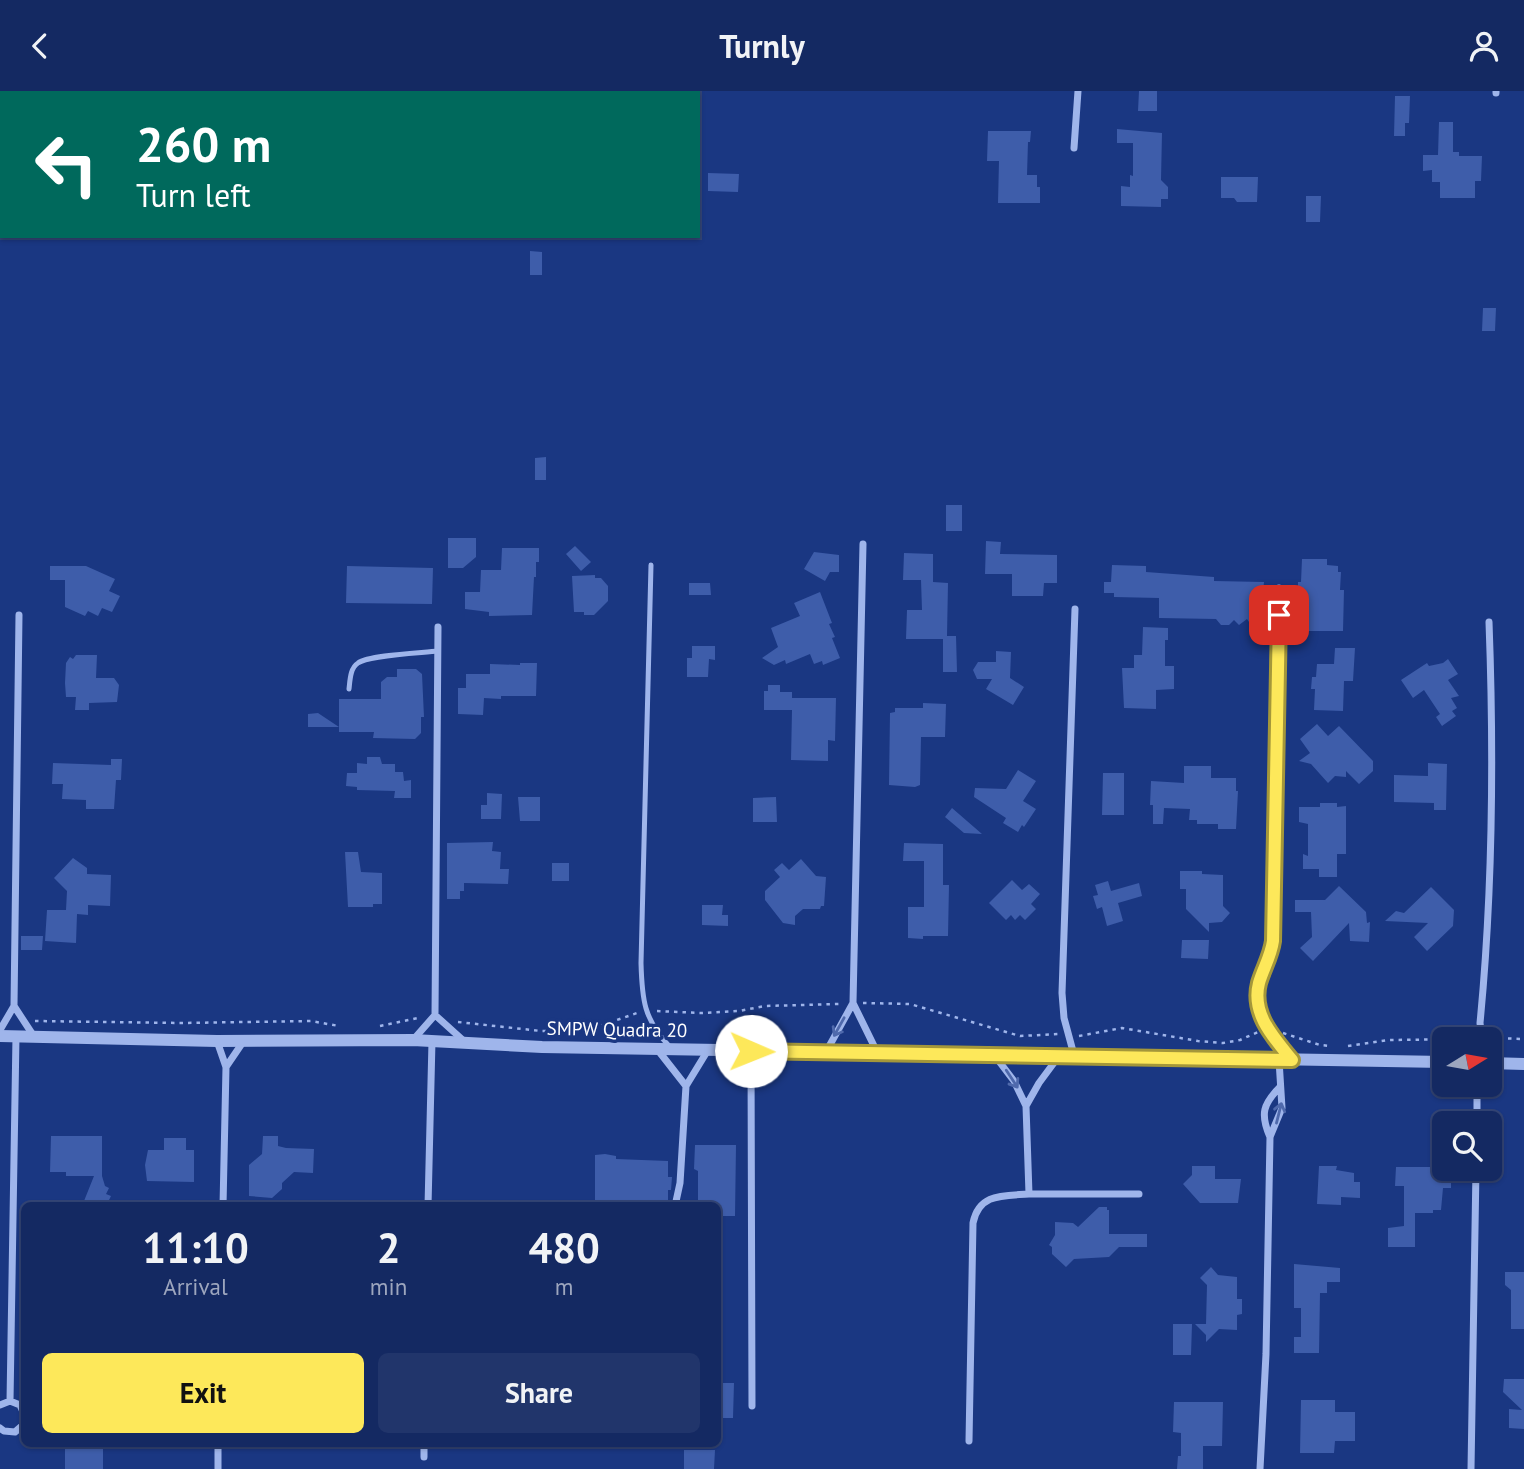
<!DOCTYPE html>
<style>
body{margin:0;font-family:"PT Sans",sans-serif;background:#21356b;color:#f1f3f6;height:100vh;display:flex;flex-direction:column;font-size:26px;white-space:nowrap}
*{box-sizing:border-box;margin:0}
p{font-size:23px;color:#9da6be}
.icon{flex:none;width:38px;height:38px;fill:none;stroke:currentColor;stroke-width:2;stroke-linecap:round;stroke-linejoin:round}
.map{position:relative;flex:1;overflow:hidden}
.panel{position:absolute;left:21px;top:1111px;width:700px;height:245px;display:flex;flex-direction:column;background:#142962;border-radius:10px;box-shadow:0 2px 5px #0004,0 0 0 2px #334577}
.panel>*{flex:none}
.top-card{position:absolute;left:0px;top:0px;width:700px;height:147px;box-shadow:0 2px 5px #0004,0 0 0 2px #334577;background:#00695c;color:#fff;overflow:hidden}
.needle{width:46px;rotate:79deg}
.tools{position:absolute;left:1432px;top:936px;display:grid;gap:14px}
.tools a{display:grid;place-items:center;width:70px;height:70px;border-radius:10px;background:#142962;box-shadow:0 2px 5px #0004,0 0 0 2px #334577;font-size:35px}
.pin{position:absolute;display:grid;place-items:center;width:60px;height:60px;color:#fff;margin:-30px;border-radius:14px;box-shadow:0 4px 10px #0006}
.me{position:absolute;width:77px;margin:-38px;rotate:91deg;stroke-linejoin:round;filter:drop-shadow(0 0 5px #0008)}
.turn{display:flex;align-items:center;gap:24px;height:147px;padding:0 21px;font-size:32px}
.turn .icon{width:91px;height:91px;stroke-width:2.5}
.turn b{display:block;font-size:49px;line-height:60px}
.eta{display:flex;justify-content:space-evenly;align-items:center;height:119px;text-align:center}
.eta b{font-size:42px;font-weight:700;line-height:49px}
.primary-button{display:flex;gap:14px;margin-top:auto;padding:14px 21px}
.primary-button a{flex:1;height:80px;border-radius:10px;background:#fde85a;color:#111;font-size:28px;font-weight:700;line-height:80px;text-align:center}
.primary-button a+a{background:#21356b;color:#f1f3f6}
header{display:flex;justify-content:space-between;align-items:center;height:91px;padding:0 21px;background:#142962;font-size:32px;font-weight:700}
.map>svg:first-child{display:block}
.building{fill:#3e5daa}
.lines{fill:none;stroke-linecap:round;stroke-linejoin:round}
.path{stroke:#9fb5eb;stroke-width:2.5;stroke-dasharray:3.5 5;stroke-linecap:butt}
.service{stroke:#9fb5eb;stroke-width:5}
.minor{stroke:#9fb5eb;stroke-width:7}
.tertiary{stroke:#9fb5eb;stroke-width:12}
.oneway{stroke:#4f69ac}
.route-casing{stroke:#a4973a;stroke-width:18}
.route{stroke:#fde85a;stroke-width:12}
.labels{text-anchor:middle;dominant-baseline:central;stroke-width:7;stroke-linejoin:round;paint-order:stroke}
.street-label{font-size:19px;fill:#fff;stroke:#1a3782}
</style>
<header><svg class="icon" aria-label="back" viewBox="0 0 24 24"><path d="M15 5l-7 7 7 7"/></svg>Turnly<svg class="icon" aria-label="person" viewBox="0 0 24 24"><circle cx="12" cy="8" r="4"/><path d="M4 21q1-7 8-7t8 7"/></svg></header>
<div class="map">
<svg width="1524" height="1378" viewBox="0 0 1524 1378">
<rect width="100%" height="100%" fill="#1a3782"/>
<path class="building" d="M1139 0H1157V20H1138Z
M1395 5H1410L1409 32H1405V45H1394Z
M1439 31H1453V61H1459V65H1482L1481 90H1475V107H1440V91H1432V79L1423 80V64H1438Z
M1117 38 1162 42 1161 89 1168 96V108H1161V116L1121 115V95L1130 96V84L1133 85V52H1117Z
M988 40H1031L1030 51H1028L1027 84H1037V96H1040V112H998L999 70H987Z
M708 82 739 83 738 101 708 100Z
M1221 86H1258L1257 111H1237L1234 107H1221Z
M1306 105H1321L1320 131H1306Z
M530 160 542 161V184H530Z
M1483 217H1496L1495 240H1482Z
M546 366V389H535V367Z
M946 414H962V440H946Z
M448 447H476V466L463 477H448Z
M986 450 1001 451 1000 463 1057 464V492H1044L1043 505H1012V483H985Z
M575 455 591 471 581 480 566 463Z
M502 457H539V471H536V486H534L532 524 489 525V521L465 518V501H480L481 479H501Z
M814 461 839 464V481H830L825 490 804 478Z
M904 462 933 463V491L948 492 947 545H956L957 581H943V548H906L907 519H922L921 489H903Z
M1302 468H1327V474L1338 475V481H1341L1340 499H1344L1343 540H1298V491H1301Z
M1112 474 1146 475V481L1214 486V490L1264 491 1261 519 1249 531 1247 528 1239 534 1234 529 1229 534H1221L1216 528 1159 527V507L1114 506V502H1104V491H1111Z
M50 475H86L115 488 109 500 120 505 112 521 102 517 98 525 88 520 85 525 65 516V489H50Z
M347 475 433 477 432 513 346 512Z
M595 484V487H601L608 495V510L594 524H584V521H574L572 485Z
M689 492H710L711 504H689Z
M820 501 832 532 829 533 835 546 832 547 840 567 823 574 822 570 814 573 810 563 786 573 785 569 774 574 762 567 778 556 771 537 800 525 794 512Z
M1143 536 1168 537V549H1165V575H1174V598L1156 599V618L1124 617 1122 577H1134V564H1142Z
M692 555H715V569L709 568 708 586H687V567H692Z
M1335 557H1355L1353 590H1344L1343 620 1314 619 1315 598H1311L1312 586H1316L1317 573H1334Z
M996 560 1011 561 1010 587 1024 596 1013 614 986 598 992 588H977L973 579 978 571H996Z
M76 564H97L96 587H114L119 594 117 611 89 612V619H75L76 606H66L65 592 66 572 70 566 73 568Z
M1448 568 1458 583 1448 589 1459 605 1451 607 1457 617 1452 620 1456 625 1442 635 1436 626 1440 623 1424 599 1413 607 1401 589 1427 572 1429 575 1443 572Z
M520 572H537L536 605H501V608L484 607 483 624 458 623V597H466V583H490V573L520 574Z
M397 578H416L422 583 424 626H421V642L415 648 373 647 374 641H339V608H381V591L387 586H397Z
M768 594H780V601H792V607H836L835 650 828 649V670L791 669 792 619H764V600H768Z
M923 612 946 613 945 646H921L920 694 915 696 889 694 890 622 895 621V617H923Z
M318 622 339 636H308V623Z
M1317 633 1328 645 1339 635 1373 670V680L1359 693 1346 680V686L1335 685 1328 692 1311 673 1299 670 1310 662 1300 648Z
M367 666H380L382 673H395V681H403L404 690 411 689V707H394L395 700 357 699V696L346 695 347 682H357V672L367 673Z
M111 668H122L121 689H116L114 718H86V709L62 708 63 693H52L53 672 111 674Z
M1428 672 1447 673 1446 719H1434V712L1394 711V684L1428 685Z
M1184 675H1211V687H1236V700H1238L1236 738H1218V733H1197V729H1189L1190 718 1164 717 1163 733H1153V714H1150L1151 690 1184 692Z
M1018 679 1036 690 1023 710 1036 718 1024 736 1022 734 1018 741 1003 732 1006 727 974 706 975 697 1006 698Z
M1103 682H1124V724H1102Z
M487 702 502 703 501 728H481V714H487Z
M518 706H540V730H520Z
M776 706 777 731H753V707Z
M1320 712H1337V716L1346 715V763H1337V786H1319V778H1303V763L1308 765V733L1299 731V716H1320Z
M952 717 982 743 964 742 945 726Z
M493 751 492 760 501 761 500 778H509L508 793 464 792V800H460V808H447V752Z
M904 752 943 753V794H949L948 845H923V848L908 847V816H924V770H903Z
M345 761H358L361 781 382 782V813H373V816H348Z
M73 767 87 777V783L111 784 110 815 88 814V824L77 823 76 852 45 850 47 819H66L67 800 54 787Z
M801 768 816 785 826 786 824 815H821L820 818H803L795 825V834L783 832 765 809V800L780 786 774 779 782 772 789 779Z
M552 772H569V790H552Z
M1180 780H1202V783L1223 784V815L1230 822 1222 831 1209 832V841L1186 818V798H1180Z
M1012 789 1022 799 1029 793 1040 803 1031 813 1036 818 1025 829 1020 824 1015 829 1011 824 1006 829 989 812Z
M1108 790 1111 800 1139 792 1142 805 1118 812 1123 830 1107 835 1102 816 1097 818 1093 805 1098 804 1095 794Z
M1339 795 1366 821 1367 832 1370 831 1369 851 1350 850 1349 832 1313 870 1300 857 1312 846 1311 821H1295V809H1325Z
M1431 796 1454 819 1453 835 1427 860 1414 846 1428 832 1385 830 1396 820 1404 822Z
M702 814H723L722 824H728V835L702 834Z
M21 845H43L42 859H21Z
M1182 849H1209L1208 868 1181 867Z
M51 1045H102V1085L105 1095 109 1097 106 1103 111 1105 106 1115H82L94 1085H66V1081H50Z
M263 1045H278V1055L286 1057 314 1058 313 1082 294 1081 282 1092V1098L272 1107 249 1105V1074L262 1063Z
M164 1047H186V1059H194V1091L147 1090 145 1074 148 1059H164Z
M695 1054H736L735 1125H718V1115H698V1080L694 1078Z
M605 1063 616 1065V1068L668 1070V1086H672L671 1099H668V1115L599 1113 600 1109H595V1064Z
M1431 1074 1444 1075V1078H1451V1097H1443L1441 1119H1433V1122H1415V1156H1388V1137L1404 1135V1095H1395L1396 1076H1431Z
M1192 1075H1215V1088H1241L1238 1112H1200L1183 1093 1192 1084Z
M1319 1075H1337L1336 1079 1354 1082V1091H1360V1107L1341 1106V1114L1317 1113Z
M1099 1116H1107V1119H1109V1143H1147V1156H1119L1109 1166 1074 1168 1066 1176 1052 1163V1156L1049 1154 1055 1144V1131L1073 1132 1078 1136Z
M1294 1173 1340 1177V1191H1327V1202H1320L1319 1262H1294V1246H1301V1217H1294Z
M1211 1176 1218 1184 1237 1186V1208H1242V1223L1237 1224V1239L1219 1238 1206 1251V1244L1195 1233H1206L1207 1194 1200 1187Z
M1505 1181H1524V1238H1511V1199L1505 1194Z
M1173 1233H1192L1191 1264H1173Z
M1504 1288H1524V1338L1509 1337V1318L1522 1319 1503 1301Z
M718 1292H734L733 1327H718Z
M1301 1309H1335V1321H1355V1350H1335L1334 1362H1300Z
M1174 1311H1223L1222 1355H1203V1378H1177L1178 1365H1181V1342L1173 1341Z
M65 1353H103V1378H65Z
M684 1359H715L714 1378H684Z"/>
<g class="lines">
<path class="path" d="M863 912 910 913 1020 945 1059 943
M657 920 702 922 739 920 765 915 839 913
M35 930 181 932 311 930 339 935
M458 931 541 940H585L637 922
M380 935 418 927
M1283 942 1320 954 1331 955
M1079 945 1122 937 1198 950 1223 952 1240 949 1258 941
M1491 947 1524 948
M1348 955 1389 949 1471 948"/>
<path class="service" d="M651 474 641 872C642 909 644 928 669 955
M349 598C350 590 350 577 358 572 369 564 421 562 438 560"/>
<path class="minor" d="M239 2 240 0
M1496 2V0
M1074 57 1078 0
M863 453 853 912 877 961
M1279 497 1273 850C1271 865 1263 877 1259 892 1251 923 1274 946 1292 969
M14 915 33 944
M435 924 465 951
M0 939 14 915 19 524
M1482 948 1480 932C1493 798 1494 665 1489 531
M413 949 435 924 438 536
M217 950 226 976 223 1115
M657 958 686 995
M751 960 752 1315
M1489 960 1496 972
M826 961 853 912
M1074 964 1064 927 1062 902 1075 518
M226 976 243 951
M1026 1015 1039 992 1059 965
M1477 1032V994
M1270 1046C1260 1023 1263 1013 1280 996
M1029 1103H1139
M428 1115 432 950
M675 1115 680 1092 686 995 708 959
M10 1310 16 945
M0 1314 10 1310 20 1314 24 1323
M0 1337 4 1340 15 1341 23 1334 24 1326
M969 1350 973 1132C979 1102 1003 1105 1029 1103L1026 1015 1014 990 995 965
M424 1366V1353
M218 1378V1353
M1260 1378 1266 1263 1270 1046 1282 1017 1279 969
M1471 1378 1476 1078"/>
<path class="tertiary" d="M0 945 217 950 413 949 542 956 1444 971
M1489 972 1524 973"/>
</g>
<defs><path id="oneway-shaft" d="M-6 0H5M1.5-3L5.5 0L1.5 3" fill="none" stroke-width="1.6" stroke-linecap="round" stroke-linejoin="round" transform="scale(1.75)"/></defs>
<g class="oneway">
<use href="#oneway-shaft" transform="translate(839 936) rotate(119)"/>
<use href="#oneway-shaft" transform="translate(1012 988) rotate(57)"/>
<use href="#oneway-shaft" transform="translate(1279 1022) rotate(-76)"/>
</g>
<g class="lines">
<defs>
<path id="route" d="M751 960 1292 969C1274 947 1251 923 1259 892 1263 878 1271 865 1273 850L1279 524"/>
</defs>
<use href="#route" class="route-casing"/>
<use href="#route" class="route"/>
</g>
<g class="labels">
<g class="street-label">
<text transform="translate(617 938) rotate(1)">SMPW Quadra 20</text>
</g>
</g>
</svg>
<div class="tools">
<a><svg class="needle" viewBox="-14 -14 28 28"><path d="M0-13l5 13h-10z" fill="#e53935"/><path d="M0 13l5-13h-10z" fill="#9da6be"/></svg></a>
<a><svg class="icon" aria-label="search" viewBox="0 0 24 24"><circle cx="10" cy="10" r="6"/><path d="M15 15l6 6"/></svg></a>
</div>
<div class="pin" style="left:1279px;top:524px;background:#d93025"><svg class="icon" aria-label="arrive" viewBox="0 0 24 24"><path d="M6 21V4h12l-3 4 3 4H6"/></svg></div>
<svg class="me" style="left:751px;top:960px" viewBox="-20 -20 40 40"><circle r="19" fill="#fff"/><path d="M0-13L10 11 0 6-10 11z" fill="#fde85a"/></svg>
<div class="top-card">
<div class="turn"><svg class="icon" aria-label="left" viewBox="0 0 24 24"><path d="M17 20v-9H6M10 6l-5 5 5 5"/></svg><div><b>260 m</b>Turn left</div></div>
</div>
<section class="panel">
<div class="eta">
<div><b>11:10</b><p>Arrival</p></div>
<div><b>2</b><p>min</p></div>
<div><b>480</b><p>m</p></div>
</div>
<div class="primary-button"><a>Exit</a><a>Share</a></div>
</section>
</div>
